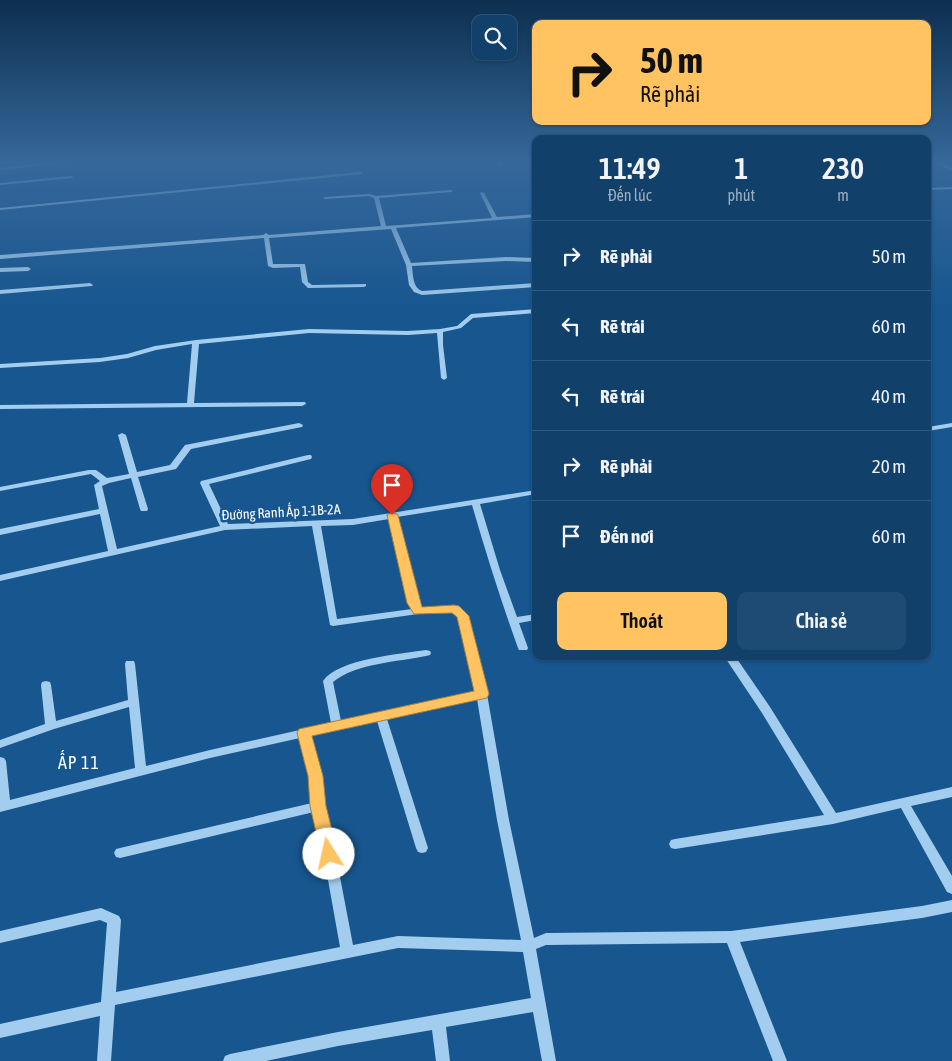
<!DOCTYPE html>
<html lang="vi">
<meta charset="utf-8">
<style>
body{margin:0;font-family:"Asap Condensed",sans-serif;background:#1e4b73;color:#f1f3f6;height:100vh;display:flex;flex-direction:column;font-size:19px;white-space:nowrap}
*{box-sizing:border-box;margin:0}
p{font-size:16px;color:#9cafc1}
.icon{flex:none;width:28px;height:28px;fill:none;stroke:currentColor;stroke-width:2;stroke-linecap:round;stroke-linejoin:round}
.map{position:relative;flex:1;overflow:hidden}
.details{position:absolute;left:532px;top:135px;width:399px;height:525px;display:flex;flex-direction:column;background:#11406b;border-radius:10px;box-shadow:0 1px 4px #0004,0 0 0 1px #30597e}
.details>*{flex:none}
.banner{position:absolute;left:532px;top:20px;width:399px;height:105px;border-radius:10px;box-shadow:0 1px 4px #0004,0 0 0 1px #30597e;background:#ffc362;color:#111;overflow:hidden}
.controls{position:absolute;left:472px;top:15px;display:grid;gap:10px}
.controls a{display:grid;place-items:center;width:45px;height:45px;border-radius:10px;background:#11406b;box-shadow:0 1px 4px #0004,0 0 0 1px #30597e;font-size:25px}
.pin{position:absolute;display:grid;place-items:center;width:42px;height:42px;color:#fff;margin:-51px -21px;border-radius:50% 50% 50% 0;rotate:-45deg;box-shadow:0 0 5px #0007}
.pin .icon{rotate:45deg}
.me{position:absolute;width:55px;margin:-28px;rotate:350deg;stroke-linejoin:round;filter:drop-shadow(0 0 4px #0008)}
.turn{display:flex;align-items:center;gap:18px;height:105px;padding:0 25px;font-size:22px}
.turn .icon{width:65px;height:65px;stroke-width:2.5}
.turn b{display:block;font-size:35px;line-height:42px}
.eta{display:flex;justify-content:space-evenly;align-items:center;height:85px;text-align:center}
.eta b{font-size:30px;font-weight:600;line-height:35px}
.action{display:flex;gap:10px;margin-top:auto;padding:10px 25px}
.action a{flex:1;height:58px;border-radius:10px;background:#ffc362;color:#111;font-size:20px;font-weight:600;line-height:58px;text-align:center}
.action a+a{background:#1e4b73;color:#f1f3f6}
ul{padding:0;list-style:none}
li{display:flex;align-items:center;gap:15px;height:70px;padding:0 25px;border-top:1px solid #30597e}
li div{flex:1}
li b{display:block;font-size:19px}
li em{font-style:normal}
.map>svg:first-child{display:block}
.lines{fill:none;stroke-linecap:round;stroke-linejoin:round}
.minor{fill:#a3cdef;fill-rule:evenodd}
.route{fill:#ffc362;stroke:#a67f40}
.labels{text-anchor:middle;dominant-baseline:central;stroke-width:5;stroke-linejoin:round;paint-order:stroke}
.street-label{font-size:14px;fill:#fff;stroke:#17568f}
.near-neighbourhood-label{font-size:18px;letter-spacing:1px;fill:#fff;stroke:#17568f}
</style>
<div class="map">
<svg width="952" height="1061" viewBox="0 0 952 1061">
<rect width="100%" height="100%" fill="#17568f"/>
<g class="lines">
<path class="minor" d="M54 162H73L0 170V168Z
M500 162H504L500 166 498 165Z
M934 162H940L952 168V171Z
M360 172H362V174L0 210V208Z
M71 176 73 177V178L0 185V183Z
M952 187V189L928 190V188Z
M450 190H452V192L379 198 386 226 492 218 480 193 482 192 484 193 497 217 536 214V217L396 228 411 263 506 257 536 258V262L506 261 412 266C413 276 413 288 422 291L536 283V287L422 295 414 292 409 285 406 265 391 229 269 238 273 264H305L308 282 312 285 366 284V286L364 287 308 288 302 282 300 267 273 268 268 266 264 238 0 259V255L263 235 266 233 269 235 381 226 374 198 369 196 325 199 323 198 325 197 369 194 376 196Z
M0 268 28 267 31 269 28 271 0 272Z
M90 283 93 285 92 286 0 294V290Z
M536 309V313L473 318 461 328 443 332V345L447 378 444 380 441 378 437 333 408 335 309 333 199 344 194 403 305 402 306 404 302 406 0 409V405L187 403 192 344 156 350 128 358 100 362 0 368V364L100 358 127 354 155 346 196 340 309 329 408 331 440 329 457 326 471 314Z
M299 423 303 425 302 427 191 449 176 469 138 477 148 509 147 511H141L140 509 131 478 109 483 102 486 117 549 220 526 200 483 201 481 308 455H311L312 457 311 459 209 484 228 524 353 519 536 490V494L480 504 500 570 517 617 536 614V620L519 623 528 648 527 650H519L518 648C501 601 486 553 472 505L397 517 421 608 455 606 458 607 467 616 487 694 509 820 534 938 546 933 731 931 922 906 952 900V912L922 918 740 942 787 1061H773L727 943 546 945 536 949 556 1061H542L533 1012 446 1027 450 1061H436L432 1030 338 1046 266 1061H223L225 1056 230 1054 338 1032 531 998 523 952 398 948 115 1005 111 1061H97L100 1016 0 1038V1024L101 1002 107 923 100 920 0 943V931L101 908 119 916 121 920 116 992 340 947 320 835 314 812 120 858 116 857 114 853 116 849 120 848 312 803 310 775 300 738 210 758 0 812V757L4 758 6 761 10 800 135 768 129 707 54 729 0 748V740L45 724 41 685 42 682 46 681 50 682 51 685 56 721 128 700 125 664 126 661H134L135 664 146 766 210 750 331 723 323 681C338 659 400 654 426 650L430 651 431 653 430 655 426 656C398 662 356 663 333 682L341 721 476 691 457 617 453 612 418 614 333 626 330 625 312 526 225 530 0 581V575L108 551 100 514 0 535V529L99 509 94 485 100 481 91 474 0 491V487L89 470H96L107 478 129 474 118 435 122 433 126 435 137 472 170 465 185 445ZM389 519 409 603 412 609 337 619 321 526 353 525ZM477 699 497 820 521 940 398 936 353 945 332 835 324 806 322 775 310 736 377 721 416 848 418 852 422 853 426 852 428 848 387 719Z
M952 423V427L928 431V427Z
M724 656H735L770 707 836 813 952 787V797L911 806 952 876V894L947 892 901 808 833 824 675 849 671 848 669 844 671 840 675 839 824 815 762 713Z"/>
</g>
<linearGradient id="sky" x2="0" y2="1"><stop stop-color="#0d2f4f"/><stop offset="0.52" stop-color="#36689b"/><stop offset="1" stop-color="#36689b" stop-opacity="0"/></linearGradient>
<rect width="952" height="311" fill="url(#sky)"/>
<path class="route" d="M392 512 398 515 422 607 454 605 459 606 469 616 489 694 487 698 482 699 312 736 323 776 326 806 338 854 335 859 329 861 324 859 321 854 310 806 308 776 297 733 299 729 474 691 457 617 452 613 414 614 407 603 387 515Z"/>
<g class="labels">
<g class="street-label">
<text transform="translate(281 512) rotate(-3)">Đường Ranh Ấp 1-1B-2A</text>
</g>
<g class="near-neighbourhood-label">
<text x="79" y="762">ẤP 11</text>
</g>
</g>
</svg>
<div class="controls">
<a><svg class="icon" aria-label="search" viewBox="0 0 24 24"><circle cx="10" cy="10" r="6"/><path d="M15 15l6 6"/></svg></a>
</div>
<div class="pin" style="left:392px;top:515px;background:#d93025"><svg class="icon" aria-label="arrive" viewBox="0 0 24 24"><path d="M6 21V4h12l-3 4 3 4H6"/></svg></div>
<svg class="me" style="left:329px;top:854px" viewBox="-20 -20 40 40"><circle r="19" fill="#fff"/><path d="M0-13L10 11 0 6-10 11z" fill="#ffc362"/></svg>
<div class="banner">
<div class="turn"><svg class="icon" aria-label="right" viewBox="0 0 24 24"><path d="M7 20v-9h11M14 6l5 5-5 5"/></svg><div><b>50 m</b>Rẽ phải</div></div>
</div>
<section class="details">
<div class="eta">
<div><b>11:49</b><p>Đến lúc</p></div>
<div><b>1</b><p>phút</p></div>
<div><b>230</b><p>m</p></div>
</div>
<ul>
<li><svg class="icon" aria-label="right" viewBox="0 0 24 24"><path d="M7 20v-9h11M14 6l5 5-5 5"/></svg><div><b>Rẽ phải</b></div><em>50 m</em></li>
<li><svg class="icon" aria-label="left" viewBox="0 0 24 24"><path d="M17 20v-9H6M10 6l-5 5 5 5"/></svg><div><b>Rẽ trái</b></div><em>60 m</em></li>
<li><svg class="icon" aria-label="left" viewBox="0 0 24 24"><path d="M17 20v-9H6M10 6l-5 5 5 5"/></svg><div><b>Rẽ trái</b></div><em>40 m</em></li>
<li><svg class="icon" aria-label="right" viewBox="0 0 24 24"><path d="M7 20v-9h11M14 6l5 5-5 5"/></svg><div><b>Rẽ phải</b></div><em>20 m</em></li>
<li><svg class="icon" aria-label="arrive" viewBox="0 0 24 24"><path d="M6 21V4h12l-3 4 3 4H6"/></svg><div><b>Đến nơi</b></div><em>60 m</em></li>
</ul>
<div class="action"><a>Thoát</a><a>Chia sẻ</a></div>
</section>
</div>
